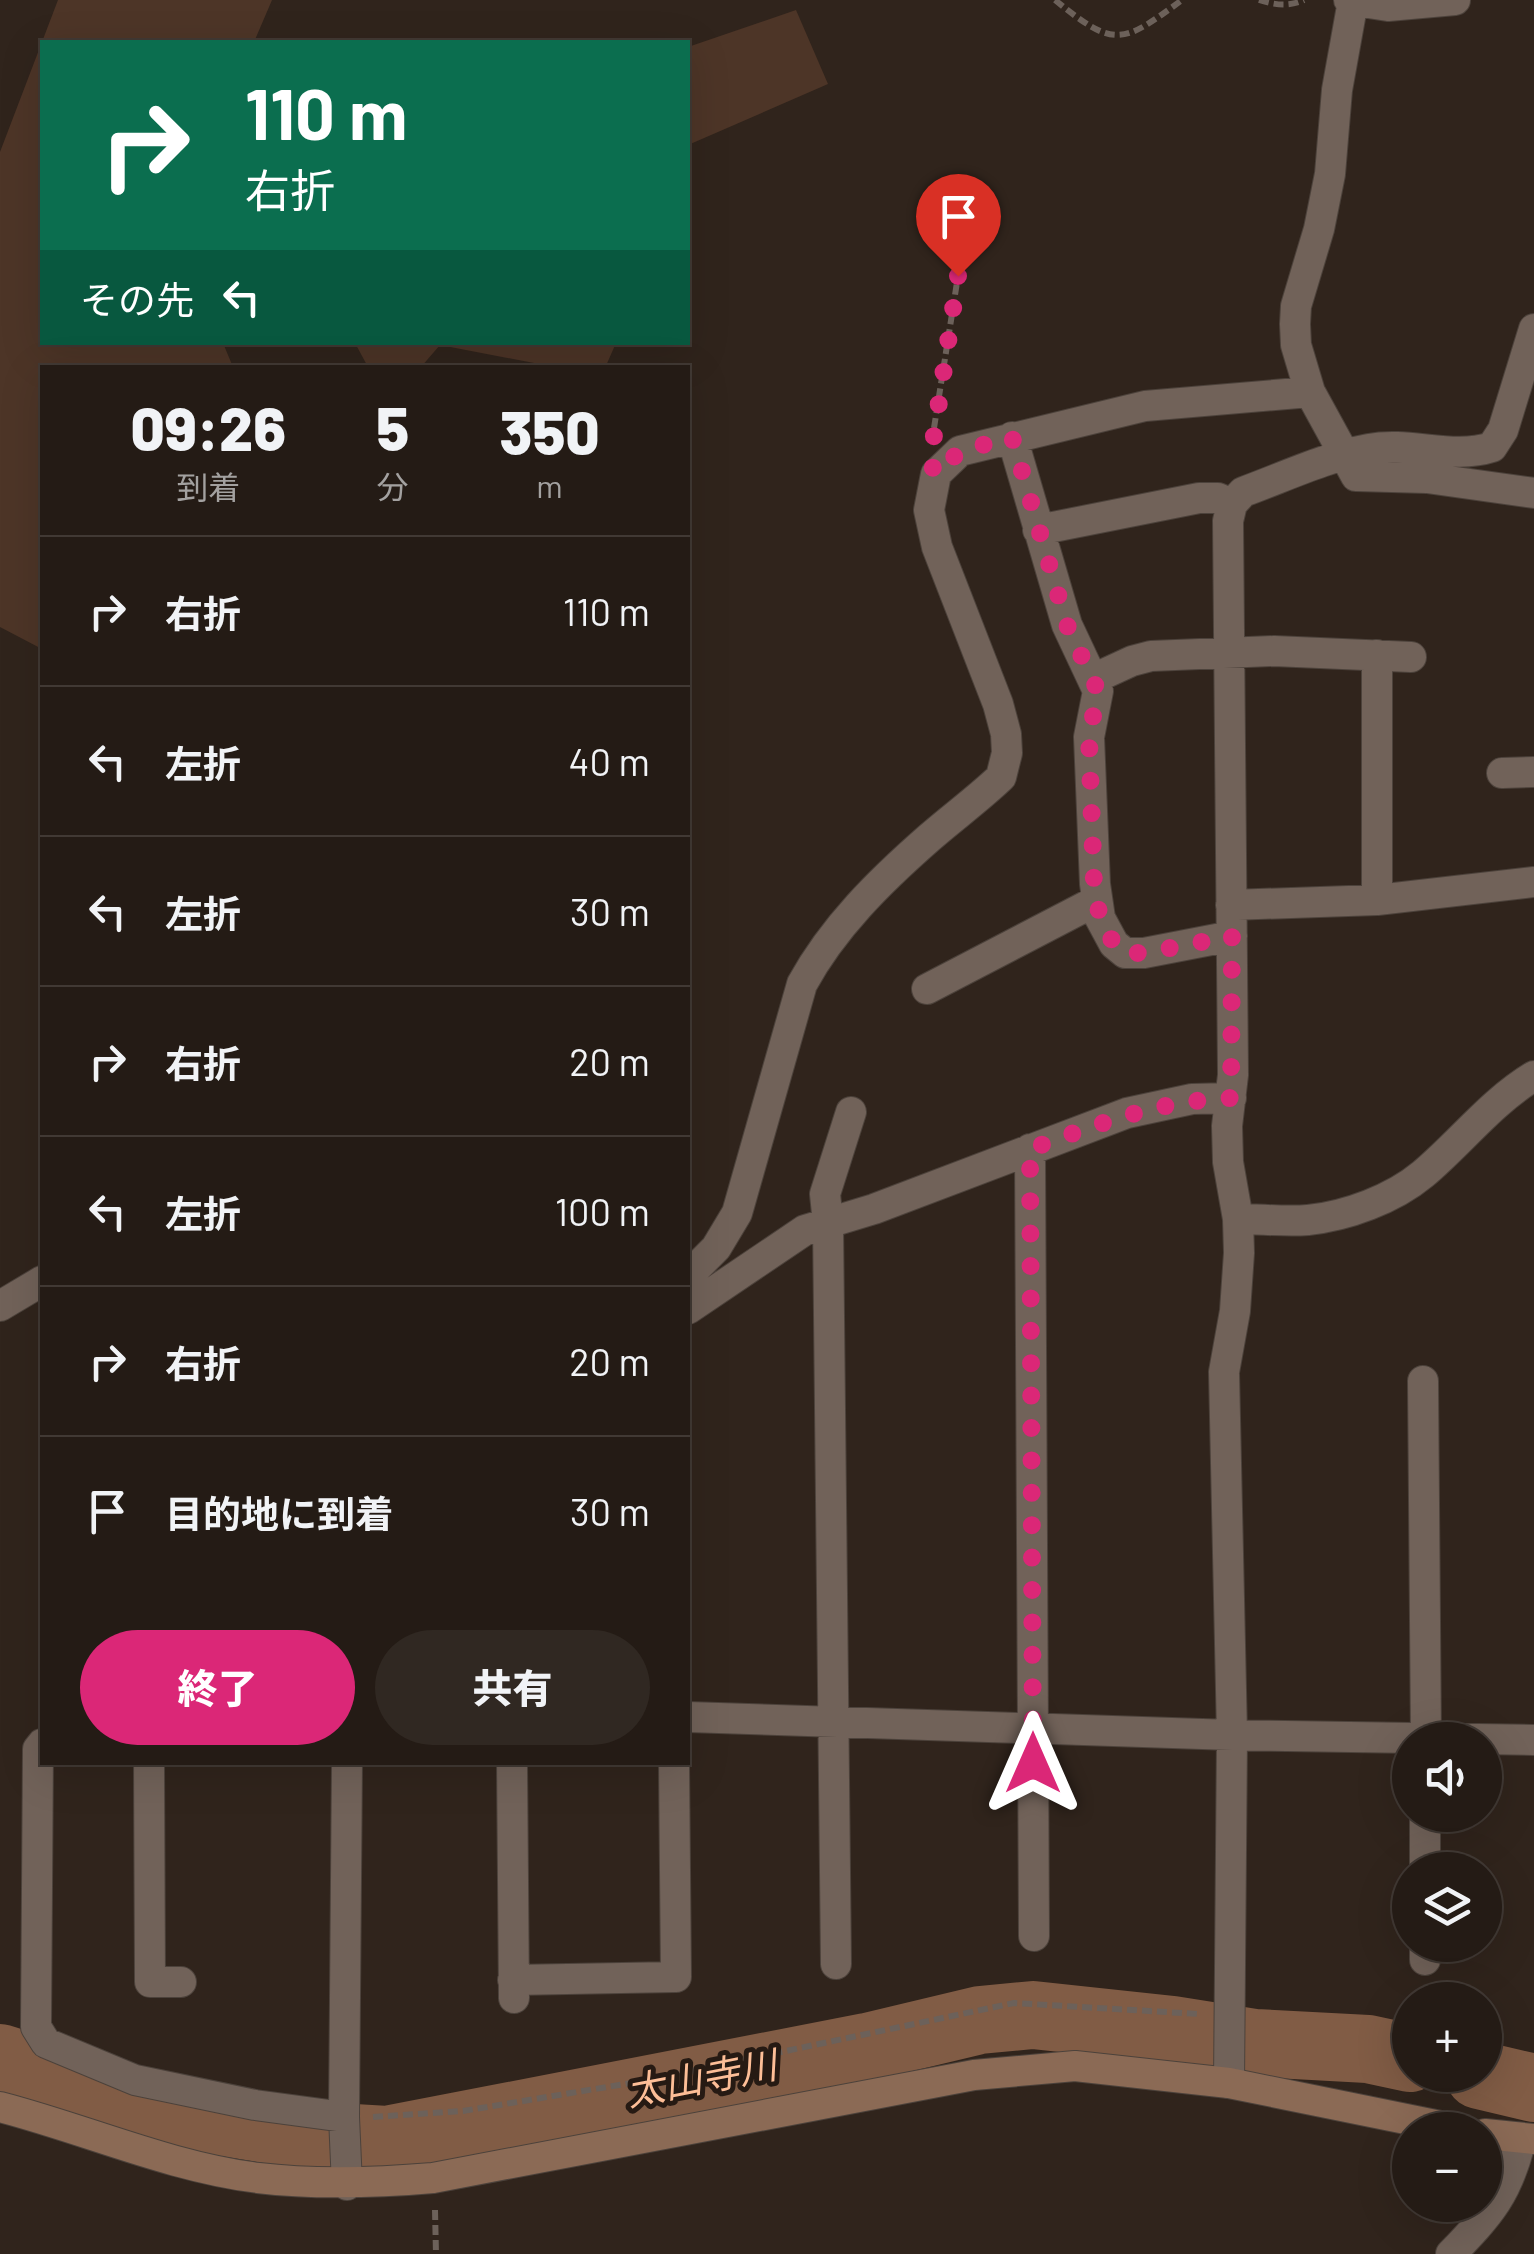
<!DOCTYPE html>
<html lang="ja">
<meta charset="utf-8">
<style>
body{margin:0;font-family:Barlow,"Noto Sans JP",sans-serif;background:#302822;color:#f1f3f6;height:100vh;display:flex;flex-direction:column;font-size:38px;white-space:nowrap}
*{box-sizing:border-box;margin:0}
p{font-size:32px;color:#a3a1a0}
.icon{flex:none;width:55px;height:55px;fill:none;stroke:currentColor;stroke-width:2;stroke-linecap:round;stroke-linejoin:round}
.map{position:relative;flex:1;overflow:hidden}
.details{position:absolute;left:40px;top:365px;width:650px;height:1400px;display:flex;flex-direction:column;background:#241b15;border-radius:0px;box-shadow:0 10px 40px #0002,0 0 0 2px #413934}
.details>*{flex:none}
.top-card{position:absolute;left:40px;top:40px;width:650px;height:305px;border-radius:0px;box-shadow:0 10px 40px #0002,0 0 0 2px #413934;background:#0b6e4f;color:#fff;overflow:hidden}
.tools{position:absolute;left:1392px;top:1722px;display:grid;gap:20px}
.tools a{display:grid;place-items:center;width:110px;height:110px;border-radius:50%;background:#241b15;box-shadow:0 10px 40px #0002,0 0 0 2px #413934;font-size:50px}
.pin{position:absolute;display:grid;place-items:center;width:85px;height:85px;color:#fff;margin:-102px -42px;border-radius:50% 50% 50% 0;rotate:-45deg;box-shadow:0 0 10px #0007}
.pin .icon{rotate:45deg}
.me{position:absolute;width:110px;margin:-55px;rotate:0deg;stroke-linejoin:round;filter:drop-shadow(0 0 8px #0008)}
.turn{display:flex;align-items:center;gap:35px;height:210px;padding:0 40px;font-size:45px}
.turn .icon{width:130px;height:130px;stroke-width:2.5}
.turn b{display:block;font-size:70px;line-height:85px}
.then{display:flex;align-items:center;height:95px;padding:0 40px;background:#0003;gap:20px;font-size:38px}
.eta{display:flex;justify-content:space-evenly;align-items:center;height:170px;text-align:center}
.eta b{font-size:60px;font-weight:800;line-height:70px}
.action{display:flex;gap:20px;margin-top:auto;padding:20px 40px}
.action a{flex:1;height:115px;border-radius:60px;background:#db2777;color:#fff;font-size:40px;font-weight:800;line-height:115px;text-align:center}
.action a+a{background:#302822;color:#f1f3f6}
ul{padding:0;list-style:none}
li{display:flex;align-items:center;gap:30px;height:150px;padding:0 40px;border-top:2px solid #413934}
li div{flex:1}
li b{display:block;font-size:38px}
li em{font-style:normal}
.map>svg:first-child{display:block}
.green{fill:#4d3527}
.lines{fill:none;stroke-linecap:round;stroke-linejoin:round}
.river{stroke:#815c45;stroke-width:68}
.street-casing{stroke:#4c423b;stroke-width:32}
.secondary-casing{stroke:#4c423b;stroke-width:32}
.path{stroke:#6c615a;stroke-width:6;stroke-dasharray:10 5;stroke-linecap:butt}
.street{stroke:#716259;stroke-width:30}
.secondary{stroke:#8b6a55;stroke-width:30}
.route{stroke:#db2777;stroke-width:18;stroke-dasharray:0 32.4}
.labels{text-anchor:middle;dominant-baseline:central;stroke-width:10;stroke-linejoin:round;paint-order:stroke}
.water-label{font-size:38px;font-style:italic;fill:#fdbe97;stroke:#261a13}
</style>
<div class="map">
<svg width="1534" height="2254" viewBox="0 0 1534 2254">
<rect width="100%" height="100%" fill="#30241c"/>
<path class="green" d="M58 0H272L254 42H42V342L223 343 233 367 42 368V649L0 627V152Z
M796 10 828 84 688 145V47Z
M355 343H616L605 368 555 367 440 345 421 367H368Z"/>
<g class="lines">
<path class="river" d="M0 2058 186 2116 303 2135 387 2140 867 2047 980 2020 1033 2015 1173 2030 1255 2043 1368 2049 1410 2058
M1479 2075 1534 2088"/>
<defs>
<path id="street" d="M1349 0 1388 6 1455 0
M1353 1 1337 90 1330 174 1319 229 1296 306 1295 324 1296 345 1310 392 1356 476 1427 478 1534 493
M1012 437 1067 625 1098 691 1089 737 1095 884 1100 918 1114 944 1125 953H1144L1232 936
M1038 530 1199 498H1218L1232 504
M1093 679 1132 661 1151 656 1274 651 1411 657
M1502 773 1534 772
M1377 900V655
M1231 905 1377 900 1534 882
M927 989 1096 901
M1030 1149 1034 1936
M1238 1219C1261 1219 1285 1222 1308 1220 1347 1216 1393 1199 1423 1174 1461 1142 1491 1102 1534 1076
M688 1276 716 1248 737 1213 802 984C833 927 880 881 929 838 953 817 978 799 1001 777L1007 753 1006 734 998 704 937 547 929 510 936 474 960 451 1145 406 1310 392
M0 1306 42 1281
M688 1309 805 1230 874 1209 1127 1113 1192 1099 1231 1098
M1423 1381 1426 1740
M688 1717 1232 1735 1534 1740
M42 1744 38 1749 36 2027 46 2043 135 2080 255 2105 344 2117
M149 1762 150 1982H181
M512 1762 514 1998
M1425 1870V1815
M1425 1960V1945
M836 1964 828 1223 825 1194 851 1112
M513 1980 676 1977 674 1762
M1229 2083 1232 1735 1224 1372 1235 1311 1239 1253 1238 1219 1228 1162 1227 1126 1233 1075 1228 521 1232 504 1243 492C1284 477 1326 457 1369 449 1410 441 1452 460 1492 447L1503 430 1534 329
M347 2185 344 2117 347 1762
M1451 2254C1490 2214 1508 2194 1521 2139"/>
<path id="secondary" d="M0 2107C85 2129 170 2167 258 2178 317 2185 374 2183 433 2178L974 2075 1075 2066 1229 2083 1460 2130
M1485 2134 1534 2139"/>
</defs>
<use href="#street" class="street-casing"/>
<use href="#secondary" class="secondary-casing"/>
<path class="path" d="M1055 0C1115 49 1122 44 1182 0
M1259 0C1275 5 1289 7 1304 0
M934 428 958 276
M373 2117 463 2111 643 2081 1014 2003 1199 2014
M435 2210 436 2254"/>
<use href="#street" class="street"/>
<use href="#secondary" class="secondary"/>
</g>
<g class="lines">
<path class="route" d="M958 276 930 462 936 474 960 451 1012 437 1067 625 1098 691 1089 737 1094 884 1100 918 1114 944 1125 953H1144L1232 936 1231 1098C1156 1101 1099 1124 1030 1149L1033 1763"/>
</g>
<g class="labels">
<g class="water-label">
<text transform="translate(701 2077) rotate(-11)">太山寺川</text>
</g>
</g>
</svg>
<div class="tools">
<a><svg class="icon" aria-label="sound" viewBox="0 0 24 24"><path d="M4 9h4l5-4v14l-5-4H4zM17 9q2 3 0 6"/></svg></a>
<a><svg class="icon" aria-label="layers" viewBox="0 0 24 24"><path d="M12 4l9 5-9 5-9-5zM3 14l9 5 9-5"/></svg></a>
<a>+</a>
<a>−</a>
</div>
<div class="pin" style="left:958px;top:276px;background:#d93025"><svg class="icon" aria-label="arrive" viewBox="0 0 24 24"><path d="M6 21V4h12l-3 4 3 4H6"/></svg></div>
<svg class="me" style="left:1033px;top:1763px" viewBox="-20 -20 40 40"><path d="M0-17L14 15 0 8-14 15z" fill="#db2777" stroke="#fff" stroke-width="4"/></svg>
<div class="top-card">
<div class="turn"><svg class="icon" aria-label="right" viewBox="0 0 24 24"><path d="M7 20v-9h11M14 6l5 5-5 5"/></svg><div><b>110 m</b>右折</div></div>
<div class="then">その先<svg class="icon" aria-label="left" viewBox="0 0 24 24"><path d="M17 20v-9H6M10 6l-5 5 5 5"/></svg></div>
</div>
<section class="details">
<div class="eta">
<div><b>09:26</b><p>到着</p></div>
<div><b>5</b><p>分</p></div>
<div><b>350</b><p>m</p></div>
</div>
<ul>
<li><svg class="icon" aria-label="right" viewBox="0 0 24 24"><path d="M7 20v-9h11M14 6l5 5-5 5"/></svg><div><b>右折</b></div><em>110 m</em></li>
<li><svg class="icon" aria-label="left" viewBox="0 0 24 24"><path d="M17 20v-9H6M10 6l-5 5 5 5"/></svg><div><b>左折</b></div><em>40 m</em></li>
<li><svg class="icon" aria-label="left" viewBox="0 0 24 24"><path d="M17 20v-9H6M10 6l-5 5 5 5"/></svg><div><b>左折</b></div><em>30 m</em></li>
<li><svg class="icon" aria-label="right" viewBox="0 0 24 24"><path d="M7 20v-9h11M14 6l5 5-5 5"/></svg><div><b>右折</b></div><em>20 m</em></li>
<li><svg class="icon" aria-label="left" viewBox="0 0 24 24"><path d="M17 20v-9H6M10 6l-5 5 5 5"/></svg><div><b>左折</b></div><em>100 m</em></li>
<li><svg class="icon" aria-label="right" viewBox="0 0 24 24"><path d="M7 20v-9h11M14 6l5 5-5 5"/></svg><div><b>右折</b></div><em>20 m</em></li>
<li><svg class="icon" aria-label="arrive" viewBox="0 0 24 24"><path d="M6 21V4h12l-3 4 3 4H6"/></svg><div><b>目的地に到着</b></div><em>30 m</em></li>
</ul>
<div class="action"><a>終了</a><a>共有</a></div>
</section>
</div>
